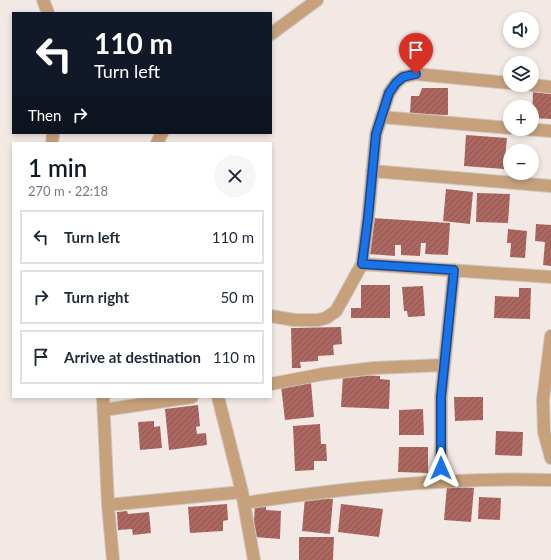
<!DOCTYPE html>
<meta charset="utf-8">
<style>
body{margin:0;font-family:Lato,sans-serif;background:#f6f6f7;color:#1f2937;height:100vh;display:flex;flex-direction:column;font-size:15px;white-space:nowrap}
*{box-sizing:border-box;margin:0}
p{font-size:13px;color:#747a83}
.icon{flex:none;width:22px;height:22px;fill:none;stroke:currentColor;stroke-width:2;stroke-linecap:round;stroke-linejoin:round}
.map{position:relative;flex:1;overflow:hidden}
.details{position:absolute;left:12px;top:142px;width:260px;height:256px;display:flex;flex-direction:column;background:#fff;border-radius:0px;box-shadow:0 2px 6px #0003}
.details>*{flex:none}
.banner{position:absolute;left:12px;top:12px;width:260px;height:122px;border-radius:0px;box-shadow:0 2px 6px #0003;background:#111827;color:#fff;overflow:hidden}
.buttons{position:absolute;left:503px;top:12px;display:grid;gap:8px}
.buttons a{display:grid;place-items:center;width:36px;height:36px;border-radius:50%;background:#fff;box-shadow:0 2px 6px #0003;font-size:20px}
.pin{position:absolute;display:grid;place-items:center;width:34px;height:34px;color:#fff;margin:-41px -17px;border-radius:50% 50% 50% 0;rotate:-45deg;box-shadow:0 0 4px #0007}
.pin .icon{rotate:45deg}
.me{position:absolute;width:44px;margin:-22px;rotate:0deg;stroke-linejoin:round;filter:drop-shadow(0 0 3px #0008)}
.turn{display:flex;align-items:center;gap:14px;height:84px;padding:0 16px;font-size:18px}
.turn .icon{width:52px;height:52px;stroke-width:2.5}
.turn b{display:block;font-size:28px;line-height:34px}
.then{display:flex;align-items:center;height:38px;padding:0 16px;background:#0003;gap:8px;font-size:15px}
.round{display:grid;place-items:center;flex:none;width:42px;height:42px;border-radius:21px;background:#f6f6f7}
.overview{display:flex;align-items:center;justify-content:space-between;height:68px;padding:0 16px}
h1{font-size:24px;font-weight:600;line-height:30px;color:#111827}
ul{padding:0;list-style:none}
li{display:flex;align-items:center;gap:12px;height:54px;margin:0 8px 6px;padding:0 8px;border:2px solid #e0e1e3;border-radius:0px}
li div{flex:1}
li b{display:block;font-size:15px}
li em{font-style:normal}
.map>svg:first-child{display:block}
.building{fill:url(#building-hatch)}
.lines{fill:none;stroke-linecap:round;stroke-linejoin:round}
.minor-casing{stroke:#cec6c1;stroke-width:14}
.minor{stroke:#c6a17c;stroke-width:12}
.route-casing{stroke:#114b97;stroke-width:10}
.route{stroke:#1a73e8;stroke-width:7}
</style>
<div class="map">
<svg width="551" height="560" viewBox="0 0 551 560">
<defs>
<pattern id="building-hatch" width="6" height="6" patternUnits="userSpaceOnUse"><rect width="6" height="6" fill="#ac6860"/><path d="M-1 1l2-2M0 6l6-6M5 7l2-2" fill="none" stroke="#8c554f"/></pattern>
</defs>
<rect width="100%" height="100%" fill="#f3e9e4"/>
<path class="building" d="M422 88H448V115L410 114 411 96H419Z
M533 92 551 94V119L532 118Z
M466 135 507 138 504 169 464 166Z
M446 189 473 192 470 224 443 221Z
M477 193 510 194 508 223 476 222Z
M372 218 450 223 448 255 425 254 426 243H421L420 256 401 255V245H395V256L369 254Z
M536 224 551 225V266L543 265 545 242 535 241Z
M508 229 527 231 525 258 510 257 511 243H507Z
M361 285H390V318H351V308H361Z
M423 286 425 316 408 317 407 311H404L402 287Z
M519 288H531L530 319 494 318 495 296 519 297Z
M341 327 342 344 333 345 334 355 318 356V361L300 362 301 368H292L291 328Z
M343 374 380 376V379L390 380 389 409 341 407Z
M311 383 314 417 285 420 281 386Z
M454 397H483V420L455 421Z
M198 405 200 426 196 427 197 434 206 433 207 445 169 450 165 409Z
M423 409 424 435H399V410Z
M154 421V427L160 426 162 448 140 450 138 422Z
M320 424 321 444H326L327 461H314V470L295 471 293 426Z
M496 431 523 432 522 456 495 455Z
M399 447H428V473L398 472Z
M447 486 474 488 471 522 444 520Z
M305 497 333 499 330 534 302 531Z
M479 497 501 498 500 520 478 519Z
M227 504 228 520 223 521V531L190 533 188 507Z
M341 504 383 509 379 537 338 532Z
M255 505H266V510L281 511 280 539 253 537Z
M127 511 128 514 149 512 151 533 133 535 132 529 118 530 117 512Z
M299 537H334L333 560H299Z"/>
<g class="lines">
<defs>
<path id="minor" d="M43 0 48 13
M271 34 317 0
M532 85 551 87
M381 117 510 128
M524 129 551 131
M52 143 53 133
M157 143 162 133
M372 171 551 186
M362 264 551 277
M271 316 294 320H318L326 318 336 311 362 264 368 218 376 134 389 93 396 83 403 77 416 74 510 83
M551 336 543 400 544 432 551 458
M271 384 323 374 374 368 444 365
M103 397 108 505 113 560
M218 397 242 492 254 560
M104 410 192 397
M441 482V397L454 270
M244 503C346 488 449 477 551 480
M108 505 242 492"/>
</defs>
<use href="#minor" class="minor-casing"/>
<use href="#minor" class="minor"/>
</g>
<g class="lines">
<defs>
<path id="route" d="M416 74 403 77 396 83 389 93 376 134 368 218 362 264 454 270 441 397V468"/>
</defs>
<use href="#route" class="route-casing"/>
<use href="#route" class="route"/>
</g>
</svg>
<div class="buttons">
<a><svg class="icon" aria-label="sound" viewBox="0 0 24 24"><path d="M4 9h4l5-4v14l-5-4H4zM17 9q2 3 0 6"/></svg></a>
<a><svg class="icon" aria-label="layers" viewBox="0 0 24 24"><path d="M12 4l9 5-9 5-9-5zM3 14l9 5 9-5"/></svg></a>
<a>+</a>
<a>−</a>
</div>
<div class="pin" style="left:416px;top:74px;background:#d93025"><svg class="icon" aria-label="arrive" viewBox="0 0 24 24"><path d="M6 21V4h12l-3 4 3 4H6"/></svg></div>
<svg class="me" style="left:441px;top:468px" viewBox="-20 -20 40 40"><path d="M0-17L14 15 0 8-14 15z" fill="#1a73e8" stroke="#fff" stroke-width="4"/></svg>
<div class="banner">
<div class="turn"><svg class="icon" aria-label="left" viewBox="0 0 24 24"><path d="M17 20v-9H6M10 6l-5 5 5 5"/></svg><div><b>110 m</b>Turn left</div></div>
<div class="then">Then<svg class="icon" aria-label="right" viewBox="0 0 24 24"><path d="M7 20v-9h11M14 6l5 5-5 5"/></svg></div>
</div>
<section class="details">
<div class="overview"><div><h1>1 min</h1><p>270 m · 22:18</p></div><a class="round"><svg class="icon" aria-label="close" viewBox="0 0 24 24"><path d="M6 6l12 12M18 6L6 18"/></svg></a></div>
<ul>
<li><svg class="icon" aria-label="left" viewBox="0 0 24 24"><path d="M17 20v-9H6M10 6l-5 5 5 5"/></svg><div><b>Turn left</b></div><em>110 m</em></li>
<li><svg class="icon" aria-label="right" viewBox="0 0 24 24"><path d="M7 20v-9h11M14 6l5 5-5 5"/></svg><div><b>Turn right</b></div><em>50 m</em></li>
<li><svg class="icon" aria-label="arrive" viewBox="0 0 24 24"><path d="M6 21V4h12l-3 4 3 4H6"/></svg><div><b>Arrive at destination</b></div><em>110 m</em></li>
</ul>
</section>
</div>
